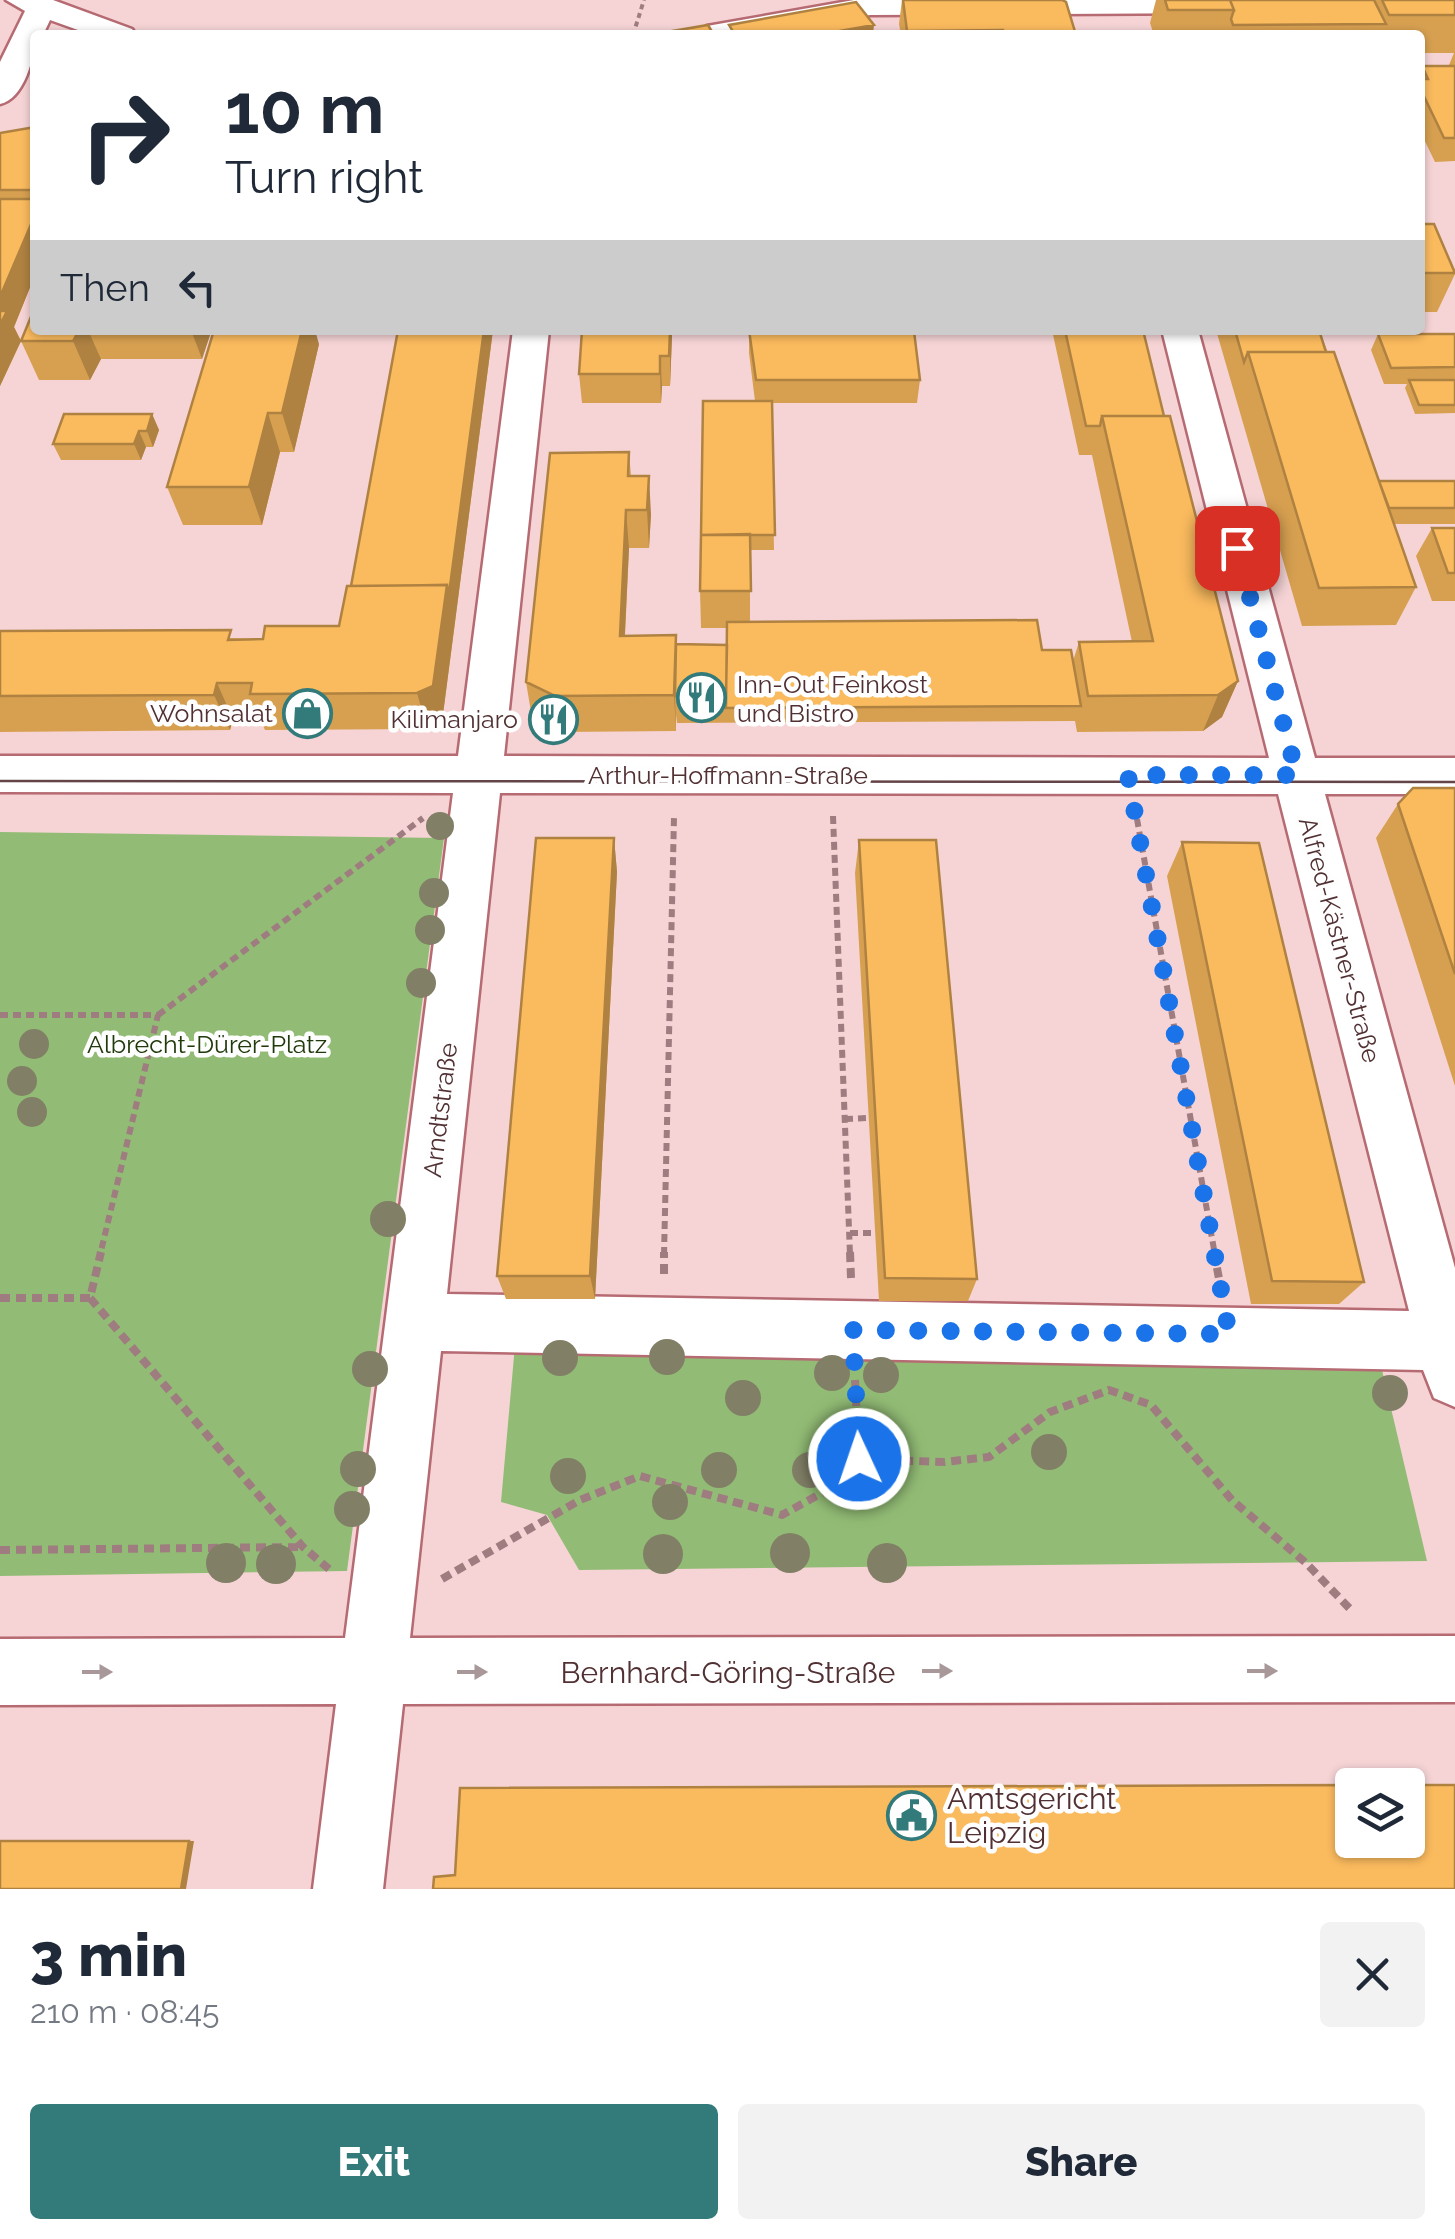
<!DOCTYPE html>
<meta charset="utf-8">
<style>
body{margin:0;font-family:Raleway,sans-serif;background:#f2f2f3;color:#1f2937;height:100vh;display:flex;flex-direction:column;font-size:38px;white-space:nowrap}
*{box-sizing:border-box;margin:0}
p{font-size:32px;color:#747a83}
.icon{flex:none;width:55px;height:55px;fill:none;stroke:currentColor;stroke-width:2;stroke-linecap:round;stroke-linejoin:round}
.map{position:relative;height:1889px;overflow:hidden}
.side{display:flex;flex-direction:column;background:#fff;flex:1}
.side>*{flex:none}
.top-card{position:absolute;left:30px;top:30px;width:1395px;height:305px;border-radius:10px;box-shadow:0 2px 8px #0004;background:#fff;color:#1f2937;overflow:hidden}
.buttons{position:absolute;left:1335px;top:1768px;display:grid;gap:20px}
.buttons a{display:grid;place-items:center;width:90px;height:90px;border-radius:10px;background:#fff;box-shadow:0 2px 8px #0004;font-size:50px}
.pin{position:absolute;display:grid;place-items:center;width:85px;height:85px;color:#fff;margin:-42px;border-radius:20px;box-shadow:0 5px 15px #0006}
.me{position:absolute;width:110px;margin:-55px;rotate:357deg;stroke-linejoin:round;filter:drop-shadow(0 0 8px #0008)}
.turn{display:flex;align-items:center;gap:35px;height:210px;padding:0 30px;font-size:45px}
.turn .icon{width:130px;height:130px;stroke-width:2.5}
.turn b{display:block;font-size:70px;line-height:85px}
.then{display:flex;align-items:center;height:95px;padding:0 30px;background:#0003;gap:20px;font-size:38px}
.round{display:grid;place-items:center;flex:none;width:105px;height:105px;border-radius:10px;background:#f2f2f3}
.overview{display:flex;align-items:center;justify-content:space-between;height:170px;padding:0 30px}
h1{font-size:60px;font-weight:800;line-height:75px}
.button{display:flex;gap:20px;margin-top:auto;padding:20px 30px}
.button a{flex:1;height:115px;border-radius:10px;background:#327b7a;color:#fff;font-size:40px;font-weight:800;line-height:115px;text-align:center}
.button a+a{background:#f2f2f3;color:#1f2937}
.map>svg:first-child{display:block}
.green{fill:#92bc75}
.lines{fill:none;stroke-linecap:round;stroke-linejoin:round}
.minor-casing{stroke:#b66a72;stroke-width:5}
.path-far2{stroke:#9e7c7f;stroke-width:4;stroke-dasharray:5 4;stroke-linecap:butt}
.path-far1{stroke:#9e7c7f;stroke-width:6;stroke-dasharray:8 5;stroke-linecap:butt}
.path{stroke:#9e7c7f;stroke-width:8;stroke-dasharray:10 6;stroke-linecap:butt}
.minor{fill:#fff;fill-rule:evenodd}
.tram{stroke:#654447;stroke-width:2.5}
.tree{fill:#817f66}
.wall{fill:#d7a051}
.shaded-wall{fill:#af8242}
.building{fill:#faba5e;stroke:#af8242;stroke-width:2.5}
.oneway{fill:#a89899}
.route{stroke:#1a73e8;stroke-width:18;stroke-dasharray:0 32.4}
.labels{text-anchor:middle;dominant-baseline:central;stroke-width:9;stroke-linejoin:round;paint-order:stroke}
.poi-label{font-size:25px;fill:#513033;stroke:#fefefe;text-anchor:end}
.street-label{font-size:25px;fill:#513033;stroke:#fefefe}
.park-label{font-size:25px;fill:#213a0b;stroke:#fefefe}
.near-street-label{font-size:30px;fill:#513033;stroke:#fefefe}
.near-poi-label{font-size:30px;fill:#513033;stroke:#fefefe;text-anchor:start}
</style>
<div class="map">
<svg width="1455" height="1889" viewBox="0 0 1455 1889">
<rect width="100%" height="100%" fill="#f6d4d6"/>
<path class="green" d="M0 832 444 838 347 1571 0 1576Z
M515 1345 1378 1353 1427 1561 579 1570 547 1515 501 1502Z"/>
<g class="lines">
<defs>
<path id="minor" d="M6 0H53L132 29 136 35H92L50 20 43 35H35C35 57 24 99 0 104V62L25 11Z
M854 0H1236L1239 4 1224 13 870 15 758 35H692L707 26Z
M513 330H549L504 756 1269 758 1162 330H1198L1315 758H1455V794H1325L1455 1268V1407L1434 1398 1423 1370 441 1351 410 1638 1455 1636V1702L403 1704 383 1889H313L336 1704 0 1705V1639L345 1638 453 793 0 792V756H458ZM500 793 1278 794 1409 1311 447 1294Z"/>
</defs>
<use href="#minor" class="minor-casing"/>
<path class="path-far2" d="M633 35 644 0"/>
<path class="path-far1" d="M833 816 850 1255
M1137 819 1215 1255
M0 1015H158L100 1255
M158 1015 423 818
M845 1119 868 1118
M850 1233H874
M664 1255 674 817"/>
<path class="path" d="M850 1252 851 1278
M1214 1252 1220 1284
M664 1274V1252
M0 1298H90L101 1252
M90 1298 303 1547 329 1569
M855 1380 859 1459
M0 1550 302 1547
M442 1579 580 1500 640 1476 782 1515 840 1483 859 1459 944 1462 989 1457 1050 1412 1109 1390 1151 1405 1232 1500 1306 1563 1353 1612"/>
<use href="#minor" class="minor"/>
<path class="tram" d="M0 781 1455 782"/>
</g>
<g class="tree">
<circle cx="440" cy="826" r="14"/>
<circle cx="434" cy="893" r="15"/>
<circle cx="430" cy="930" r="15"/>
<circle cx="421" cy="983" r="15"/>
<circle cx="34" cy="1044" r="15"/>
<circle cx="22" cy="1081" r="15"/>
<circle cx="32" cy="1112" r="15"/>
<circle cx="388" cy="1219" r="18"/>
<circle cx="667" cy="1357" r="18"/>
<circle cx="560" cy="1358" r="18"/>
<circle cx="370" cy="1369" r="18"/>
<circle cx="832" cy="1373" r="18"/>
<circle cx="881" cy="1375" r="18"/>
<circle cx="1390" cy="1393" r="18"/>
<circle cx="743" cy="1398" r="18"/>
<circle cx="1049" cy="1452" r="18"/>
<circle cx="358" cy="1469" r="18"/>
<circle cx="719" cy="1470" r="18"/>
<circle cx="810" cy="1470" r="18"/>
<circle cx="568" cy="1476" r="18"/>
<circle cx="670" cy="1502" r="18"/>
<circle cx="352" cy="1509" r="18"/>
<circle cx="790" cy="1553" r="20"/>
<circle cx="663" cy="1554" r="20"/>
<circle cx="226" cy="1563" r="20"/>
<circle cx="887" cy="1563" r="20"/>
<circle cx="276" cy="1564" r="20"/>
</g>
<path class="wall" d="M902 0H1062L1076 35H901L899 24Z
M1156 0H1455V161L1435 162 1420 131V71L1422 66H1450L1449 65 1454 53H1420V35H1154L1150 23Z
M35 127V275L14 327 21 341 0 386V133Z
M1420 224 1455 274 1437 312H1420Z
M35 330H208L210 335 202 359H101L90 380H39L21 341Z
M398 330H493L442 722 427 729 265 730 260 719H233L230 730 0 732V631L263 639 339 626 351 586Z
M749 330 920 380 917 403H772L774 550H750V621L1042 650 1073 661 1079 642H1132L1092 455H1079L1052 330H1143L1164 416 1238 681 1222 717 1203 731 1077 732 1075 721 677 723 676 715V731L560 732 532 718 526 682 629 452 631 476 651 514 649 548H629L625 636 676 644 726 645V628H701L700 591 755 401 749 353Z
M1216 330H1319L1379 481H1455V524H1394L1416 587 1396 625 1302 626Z
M1378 334H1455V413L1415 414 1405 388 1407 384H1384L1371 350Z
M672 337 670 386H662L661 403H582L579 374Z
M319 344 294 452H280L262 525H183L167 487Z
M152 414 159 430 153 447H146L141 460H61L53 444Z
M1432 528H1455V601H1432L1416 556Z
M1455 788V1086L1376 838 1398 804Z
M614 838 617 872 595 1299H506L497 1276Z
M859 840 977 1279 968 1301H879L855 873Z
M1182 842 1364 1282 1339 1304H1251L1167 876Z"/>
<path class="shaded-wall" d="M874 25 873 35H817Z
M35 215V275L14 327 21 341 0 386V297Z
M79 330H88L101 359 90 380 73 341Z
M191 330H208L210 335 202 359Z
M302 330H315L319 344 294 452 282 413Z
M484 330H493L442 722 427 729 417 693Z
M670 330H672V337L670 386Z
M660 356 662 386 661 403 660 374Z
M268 413 280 452 262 525 249 487Z
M152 414 159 430 153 447 147 431Z
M139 431 146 447 141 460 134 444Z
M649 476 651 514 649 548 647 510Z
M626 510 629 548 623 672 620 636Z
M1238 681 1222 717 1203 731 1218 695Z
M217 683 233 719 230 730 214 695Z
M674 695 675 696 676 731Z
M614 838 617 872 595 1299 590 1276Z
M189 1841H194L186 1889H181Z"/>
<path class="building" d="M903 0H1062L1066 2 1076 35H1004L1003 30 907 31Z
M1165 0H1230L1234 10H1168Z
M1230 0H1374L1386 24 1233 25 1231 19 1234 10Z
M1382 0H1455V15H1389Z
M856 2 874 25 817 35H735L729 25Z
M708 25 714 35H649Z
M1422 66H1455V138H1444L1420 88V79H1428Z
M35 127V190H0V133Z
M0 199H35V215L0 297Z
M1420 224H1434L1455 273H1420Z
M35 307V330H79L73 341H21Z
M0 311H7L0 325Z
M214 330H302L282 413H268L249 487H167Z
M398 330H484L449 594 447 585 351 586Z
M582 330H670L669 356H660V374H579Z
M749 330 914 331 920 380H756Z
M1065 330H1143L1164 416H1102L1100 426H1086Z
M1235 330H1319L1326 352H1248L1244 362Z
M1378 334H1455V367L1391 368Z
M1248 352H1334L1416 587 1319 588Z
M1409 380H1455V405H1419Z
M703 401H772L775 535H701Z
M64 414H152L147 431H139L134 444H53Z
M1102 416H1170L1238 681 1218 695 1088 696 1079 642 1153 641Z
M629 452 628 476H649L647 510H626L620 636 676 635 674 695 555 696 526 682 550 453Z
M1379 481H1455V508H1389Z
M1432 528H1455V573H1448Z
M750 534 751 591H700L701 535Z
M447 585 433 686 417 693 250 694 252 683H217L214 695 0 696V631L231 630 228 640 263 639 265 626H339L347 586Z
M1037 620 1042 650H1071L1081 706 726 708 727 622Z
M676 644 727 645 726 696H675Z
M1413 788H1455V974L1398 804Z
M536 838H614L590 1276H497Z
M859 840H936L977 1279 885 1278Z
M1182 842 1259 843 1364 1282 1272 1281Z
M1352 1785V1840H1408V1785H1455V1889H433L434 1877 455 1875 460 1788Z
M0 1841H189L181 1889H0Z"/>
<defs><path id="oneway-solid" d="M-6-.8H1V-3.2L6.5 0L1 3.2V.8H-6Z" transform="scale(2.5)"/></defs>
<g class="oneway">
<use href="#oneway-solid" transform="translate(937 1671)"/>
<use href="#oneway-solid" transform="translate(1262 1671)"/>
<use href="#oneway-solid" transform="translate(97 1672)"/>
<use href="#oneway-solid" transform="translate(472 1672)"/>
</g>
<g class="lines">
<path class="route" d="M859 1459 853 1330 1229 1334 1128 775H1297L1237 548"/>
</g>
<defs>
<symbol id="restaurant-ring" viewBox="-11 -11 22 22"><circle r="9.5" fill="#fefefe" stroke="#327b7a" stroke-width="1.5"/><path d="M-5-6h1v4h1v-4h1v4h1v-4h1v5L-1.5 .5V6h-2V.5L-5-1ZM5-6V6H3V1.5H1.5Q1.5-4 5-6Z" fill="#327b7a"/></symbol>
<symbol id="shop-ring" viewBox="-11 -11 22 22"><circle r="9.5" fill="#fefefe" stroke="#327b7a" stroke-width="1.5"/><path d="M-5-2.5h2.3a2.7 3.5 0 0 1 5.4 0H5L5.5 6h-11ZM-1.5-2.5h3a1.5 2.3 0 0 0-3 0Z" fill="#327b7a"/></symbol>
<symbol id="civic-ring" viewBox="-11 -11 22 22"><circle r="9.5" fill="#fefefe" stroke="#327b7a" stroke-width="1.5"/><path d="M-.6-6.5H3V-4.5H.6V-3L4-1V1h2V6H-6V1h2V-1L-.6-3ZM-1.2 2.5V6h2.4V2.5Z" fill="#327b7a"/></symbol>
</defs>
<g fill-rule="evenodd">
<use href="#restaurant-ring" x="674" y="670" width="55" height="55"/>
<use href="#shop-ring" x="280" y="686" width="55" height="55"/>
<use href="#restaurant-ring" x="526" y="692" width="55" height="55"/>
<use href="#civic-ring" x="884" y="1788" width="55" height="55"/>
</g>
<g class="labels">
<g class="poi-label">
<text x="737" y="684" text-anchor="start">Inn-Out Feinkost<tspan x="737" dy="29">und Bistro</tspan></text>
<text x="273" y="713">Wohnsalat</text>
<text x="518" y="719">Kilimanjaro</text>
</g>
<g class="street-label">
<text x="728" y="775">Arthur-Hoffmann-Straße</text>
<text transform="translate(1340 940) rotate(75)">Alfred-Kästner-Straße</text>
<text transform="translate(440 1110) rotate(-83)">Arndtstraße</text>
</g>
<g class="park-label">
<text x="207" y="1044">Albrecht-Dürer-Platz</text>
</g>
<g class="near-street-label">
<text x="728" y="1672">Bernhard-Göring-Straße</text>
</g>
<g class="near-poi-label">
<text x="947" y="1798">Amtsgericht<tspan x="947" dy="34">Leipzig</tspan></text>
</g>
</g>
</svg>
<div class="buttons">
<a><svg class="icon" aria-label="layers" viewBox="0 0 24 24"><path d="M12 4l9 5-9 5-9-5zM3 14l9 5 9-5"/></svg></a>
</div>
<div class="pin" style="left:1237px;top:548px;background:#d93025"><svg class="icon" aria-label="arrive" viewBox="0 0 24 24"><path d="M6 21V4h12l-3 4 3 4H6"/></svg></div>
<svg class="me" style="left:859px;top:1459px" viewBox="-20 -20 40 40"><circle r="17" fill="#1a73e8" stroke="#fff" stroke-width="3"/><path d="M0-11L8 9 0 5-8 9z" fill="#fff"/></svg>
<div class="top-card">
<div class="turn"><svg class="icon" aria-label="right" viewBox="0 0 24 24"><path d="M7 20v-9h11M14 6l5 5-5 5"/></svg><div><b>10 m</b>Turn right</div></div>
<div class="then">Then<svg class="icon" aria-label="left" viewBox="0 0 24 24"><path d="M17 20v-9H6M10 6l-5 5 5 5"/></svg></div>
</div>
</div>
<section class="side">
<div class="overview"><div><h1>3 min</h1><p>210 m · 08:45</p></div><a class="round"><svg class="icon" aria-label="close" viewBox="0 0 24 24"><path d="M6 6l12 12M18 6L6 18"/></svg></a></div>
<div class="button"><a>Exit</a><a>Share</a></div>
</section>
